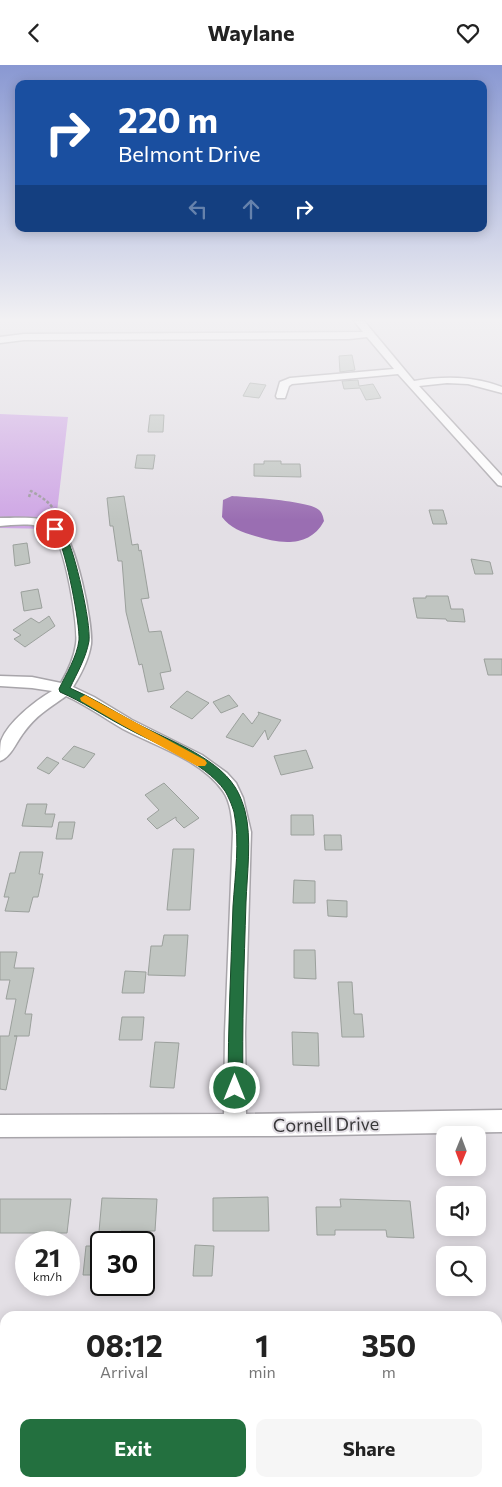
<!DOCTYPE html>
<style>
body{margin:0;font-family:Commissioner,sans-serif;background:#f6f6f6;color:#222;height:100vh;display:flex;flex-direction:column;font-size:19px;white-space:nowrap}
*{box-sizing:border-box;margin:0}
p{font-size:16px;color:#767676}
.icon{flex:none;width:28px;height:28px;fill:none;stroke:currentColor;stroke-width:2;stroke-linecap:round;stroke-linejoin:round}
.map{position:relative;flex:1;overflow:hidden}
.side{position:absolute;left:0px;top:1246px;width:502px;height:176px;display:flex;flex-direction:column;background:#fff;border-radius:15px 15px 0 0;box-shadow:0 2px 12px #0003}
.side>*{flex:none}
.top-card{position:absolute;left:15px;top:15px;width:472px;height:152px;border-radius:10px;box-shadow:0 2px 12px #0003;background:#1a4fa0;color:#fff;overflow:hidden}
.needle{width:32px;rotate:181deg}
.tools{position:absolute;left:436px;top:1061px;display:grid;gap:10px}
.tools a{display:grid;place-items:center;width:50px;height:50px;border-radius:10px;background:#fff;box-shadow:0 2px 12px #0003;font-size:25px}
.speed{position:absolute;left:15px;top:1166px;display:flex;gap:10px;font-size:25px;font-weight:700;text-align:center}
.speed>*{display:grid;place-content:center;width:65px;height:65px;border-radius:50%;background:#fff;box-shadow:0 2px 12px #0003;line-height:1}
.speed small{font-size:12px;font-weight:400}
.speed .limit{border:2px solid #111;border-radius:8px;background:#fff;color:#111}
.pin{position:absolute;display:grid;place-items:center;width:42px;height:42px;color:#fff;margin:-21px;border:2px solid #fff;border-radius:50%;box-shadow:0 1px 5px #0007}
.me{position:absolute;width:55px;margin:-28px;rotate:0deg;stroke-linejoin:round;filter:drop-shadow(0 0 4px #0008)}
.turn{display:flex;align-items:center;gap:18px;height:105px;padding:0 20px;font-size:22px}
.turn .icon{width:65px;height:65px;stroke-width:2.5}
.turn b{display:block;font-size:35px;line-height:42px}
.lanes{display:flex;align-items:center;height:48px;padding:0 20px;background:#0003;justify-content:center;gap:25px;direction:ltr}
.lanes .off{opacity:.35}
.eta{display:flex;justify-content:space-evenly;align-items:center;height:85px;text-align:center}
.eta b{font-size:30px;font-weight:700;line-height:35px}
.cta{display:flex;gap:10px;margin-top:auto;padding:10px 20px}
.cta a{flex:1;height:58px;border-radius:10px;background:#23703f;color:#fff;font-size:20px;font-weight:700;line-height:58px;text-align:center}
.cta a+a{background:#f6f6f6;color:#222}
header{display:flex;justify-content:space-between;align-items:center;height:65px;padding:0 20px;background:#fff;font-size:22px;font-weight:700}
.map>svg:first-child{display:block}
.green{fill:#cfa7e5}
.water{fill:#9a6eb2}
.building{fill:#c0c5c1;stroke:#9ba09c}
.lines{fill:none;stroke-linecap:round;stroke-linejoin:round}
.minor-casing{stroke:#a8a5aa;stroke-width:3}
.path{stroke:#9d9a9f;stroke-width:2.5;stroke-dasharray:3 2;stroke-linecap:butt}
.minor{fill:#fff;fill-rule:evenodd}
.route{fill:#23703f;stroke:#174929}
.slow{fill:#f59e0b}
.labels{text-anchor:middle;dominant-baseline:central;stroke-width:4;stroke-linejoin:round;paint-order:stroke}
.near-street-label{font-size:18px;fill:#39383a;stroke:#e3dfe5}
</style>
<header><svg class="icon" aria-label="back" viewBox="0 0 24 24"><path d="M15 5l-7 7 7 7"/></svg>Waylane<svg class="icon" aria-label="heart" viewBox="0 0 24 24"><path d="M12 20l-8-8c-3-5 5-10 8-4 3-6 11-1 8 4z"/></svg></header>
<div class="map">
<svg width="502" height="1422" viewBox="0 0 502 1422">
<rect width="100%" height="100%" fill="#e3dfe5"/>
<path class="green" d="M0 349 68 352 55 464 0 463Z"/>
<path class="water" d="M232 431C250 432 302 436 316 443 322 446 323 451 324 456 310 483 280 479 255 471 242 467 230 463 222 452L223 435Z"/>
<path class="building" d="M352 290 355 305 340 307 339 291Z
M358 315 359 321 373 319 381 333 366 335 360 323 344 324 342 316Z
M250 318 266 320 259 333 243 331Z
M150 350H164L163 367H148Z
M137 390H155L153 404 135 403Z
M264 396H281V399H300L301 412 254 411V399H264Z
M124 431 132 480 138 479 139 486 141 485 149 533 141 534 149 567 161 566 171 606 160 608 164 624 148 627 142 599 139 600 126 547 122 496H118L113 461H110L107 433Z
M429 445H443L447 459H433Z
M27 478 30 498 15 501 13 480Z
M471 494 490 497 493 509H475Z
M38 524 42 543 24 546 21 527Z
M426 531H448L451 544H463L465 557 447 556 446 554 417 553 413 533H426Z
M49 551 55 561 25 582 14 574 21 570 13 565 31 553 39 558Z
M484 594H502V610H488Z
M187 626 209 638 192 654 170 642Z
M229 630 238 641 221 648 213 637Z
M258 647 281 655 268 675 265 665 253 682 226 672 243 648 252 659 259 649Z
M74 681 95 689 84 703 62 694Z
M306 685 313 703 281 710 274 691Z
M47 692 59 698 49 709 37 703Z
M164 718 199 753 184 763 176 755V752L157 764 147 754 159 745 145 730Z
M27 739H47L45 749H55L52 762 22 761Z
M291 750H313L314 770H291Z
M59 757H75L72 774H56Z
M324 770H341L342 785H325Z
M173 784H194L190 845H167Z
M20 787H43L39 809H43L38 832H33L29 847 5 846 9 832H4L10 808H15Z
M294 815 315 816V838H293Z
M327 835 347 836V852L328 851Z
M164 870H188L185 911 148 910 151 881H162Z
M294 885H315L316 914 294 913Z
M0 887H17L14 903H34L25 949H32L29 971H14H17L6 1025 0 1024V971H9L16 934H6L10 915H0Z
M125 906 146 907 144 928H122Z
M338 917H352L354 949H362L364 972H342Z
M122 952H144L142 975H119Z
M292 967 318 968 319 1001 293 1000Z
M155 977 179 978 174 1023 150 1022Z
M268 1132 269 1166H213V1133Z
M102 1133 157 1134 155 1166H121L120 1178H98Z
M0 1134H71L67 1168H0Z
M340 1134 410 1136 414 1173 387 1172 386 1165H335V1170H317L316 1142H341Z
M195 1180 214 1181 212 1211H193Z
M86 1181H101V1210H83Z"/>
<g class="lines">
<defs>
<path id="minor" d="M354 256H364L414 316C445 311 473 311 502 322V328L468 319 447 318 419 321 502 411V421L498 420 398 309 292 319 289 321 285 333H277L276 331 280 317 290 313 394 304 367 272 349 274 24 275 0 278V272L24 269 363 267Z
M0 453C18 453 45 450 60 462 76 476 93 558 91 579 89 594 81 609 73 622L94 632 132 655 202 690 227 708 236 718 243 733 251 767 245 968 246 1049 502 1045V1067L271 1071 0 1072V1050L224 1049 225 968 233 767C232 754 231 737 223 726 200 694 157 682 123 664 104 653 86 640 66 631 47 645 37 649 22 670 16 678 10 693 0 696 0 690 0 681 1 676 8 657 35 636 52 626L32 623 0 621V611L32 612 61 618C68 606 74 593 76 579 79 561 65 480 52 468 40 456 15 460 0 461Z"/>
</defs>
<use href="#minor" class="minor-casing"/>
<path class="path" d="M29 432 31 426C43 433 52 438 57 451"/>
<use href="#minor" class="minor"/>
</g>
<linearGradient id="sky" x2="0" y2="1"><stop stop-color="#8998d2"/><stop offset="0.56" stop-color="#f2f1f3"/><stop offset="1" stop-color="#f2f1f3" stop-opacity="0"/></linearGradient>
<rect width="502" height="455" fill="url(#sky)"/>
<path class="route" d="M52 462H58C61 465 64 467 66 471 75 488 91 557 89 576 86 593 77 608 70 623 91 632 110 644 130 655 162 673 215 690 235 722 239 728 243 738 245 746 252 772 247 810 246 837 244 899 242 961 243 1023L240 1028 235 1030 230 1028 228 1023C228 962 231 902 233 841 235 811 240 776 234 747 232 740 228 731 225 726 204 696 155 679 123 661 102 650 83 637 60 627L59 624C66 609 77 592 79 575 80 558 66 488 58 473 56 470 53 467 51 464Z"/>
<path class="slow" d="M85 630 205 695 207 698 205 701H197L122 660 81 636 80 633Z"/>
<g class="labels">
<g class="near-street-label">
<text transform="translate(326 1059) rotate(-1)">Cornell Drive</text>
</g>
</g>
</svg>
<div class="tools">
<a><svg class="needle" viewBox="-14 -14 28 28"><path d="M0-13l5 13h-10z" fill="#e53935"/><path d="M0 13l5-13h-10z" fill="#767676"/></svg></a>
<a><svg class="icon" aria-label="sound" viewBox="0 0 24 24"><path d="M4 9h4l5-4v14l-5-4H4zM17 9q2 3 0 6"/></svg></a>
<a><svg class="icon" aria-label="search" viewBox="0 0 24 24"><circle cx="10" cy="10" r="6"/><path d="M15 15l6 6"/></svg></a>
</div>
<div class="speed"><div>21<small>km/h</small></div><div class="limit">30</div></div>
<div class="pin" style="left:55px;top:464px;background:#d93025"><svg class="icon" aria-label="arrive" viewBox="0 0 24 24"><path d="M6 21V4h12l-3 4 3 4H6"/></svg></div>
<svg class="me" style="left:235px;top:1023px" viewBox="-20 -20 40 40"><circle r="17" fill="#23703f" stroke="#fff" stroke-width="3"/><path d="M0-11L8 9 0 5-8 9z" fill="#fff"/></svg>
<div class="top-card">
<div class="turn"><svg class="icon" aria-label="right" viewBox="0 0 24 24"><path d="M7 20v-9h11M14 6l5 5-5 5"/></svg><div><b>220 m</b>Belmont Drive</div></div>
<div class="lanes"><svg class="icon off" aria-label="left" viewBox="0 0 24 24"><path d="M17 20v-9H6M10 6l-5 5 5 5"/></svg><svg class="icon off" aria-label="ahead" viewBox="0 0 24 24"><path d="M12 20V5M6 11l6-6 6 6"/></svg><svg class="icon" aria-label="right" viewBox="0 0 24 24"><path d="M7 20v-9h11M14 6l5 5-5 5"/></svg></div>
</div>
<section class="side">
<div class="eta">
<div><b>08:12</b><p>Arrival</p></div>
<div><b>1</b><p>min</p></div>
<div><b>350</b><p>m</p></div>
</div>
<div class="cta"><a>Exit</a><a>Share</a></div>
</section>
</div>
